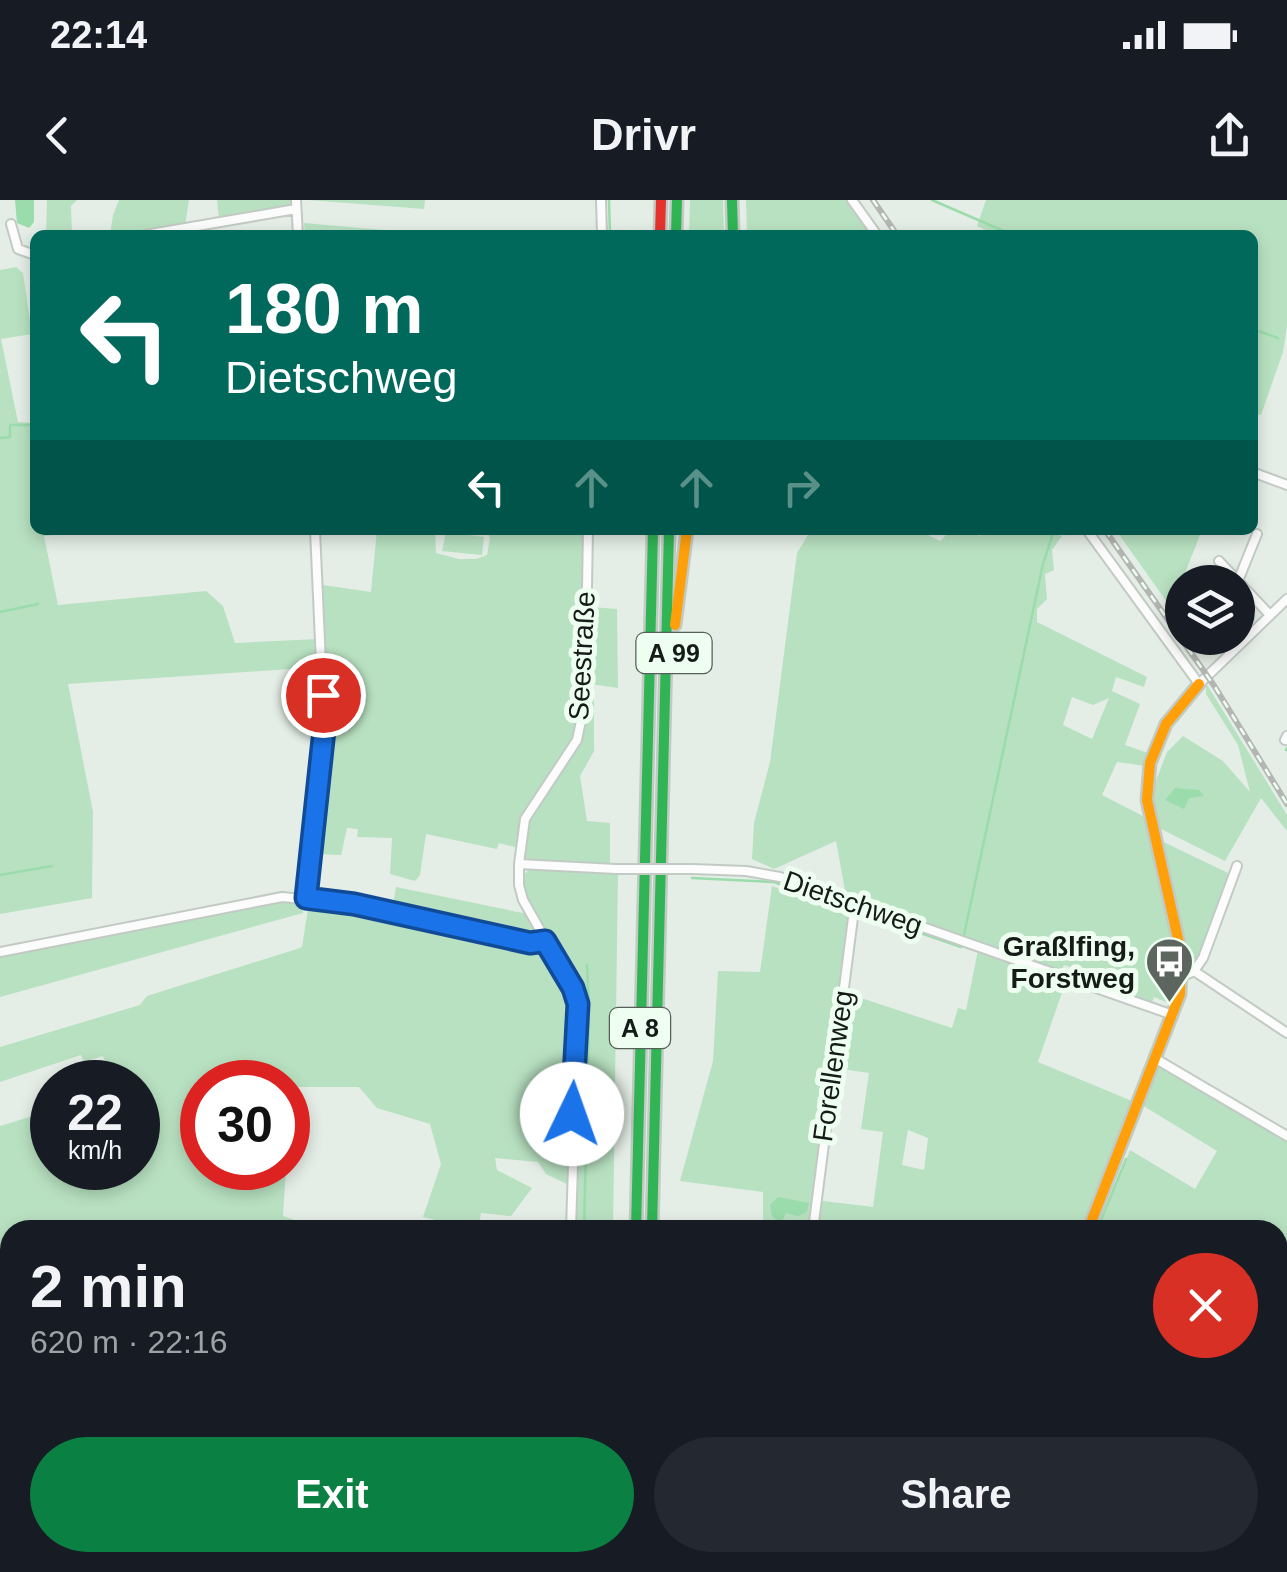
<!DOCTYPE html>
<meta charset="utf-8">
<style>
body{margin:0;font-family:Arial,sans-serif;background:#242831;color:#f1f3f6;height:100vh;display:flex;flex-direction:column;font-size:38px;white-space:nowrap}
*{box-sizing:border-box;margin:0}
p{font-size:32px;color:#9ea1a6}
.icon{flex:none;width:55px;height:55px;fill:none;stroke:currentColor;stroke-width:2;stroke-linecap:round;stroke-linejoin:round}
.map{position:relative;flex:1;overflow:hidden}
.side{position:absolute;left:0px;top:1020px;width:1288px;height:352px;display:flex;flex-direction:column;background:#171b24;border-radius:30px 30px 0 0;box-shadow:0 5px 15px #0003}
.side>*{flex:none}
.hud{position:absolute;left:30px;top:30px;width:1228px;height:305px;border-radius:15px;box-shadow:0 5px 15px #0003;background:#00695c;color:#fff;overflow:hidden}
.buttons{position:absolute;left:1165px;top:365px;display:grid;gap:20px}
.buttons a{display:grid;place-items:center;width:90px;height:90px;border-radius:50%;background:#171b24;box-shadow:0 5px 15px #0003;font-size:50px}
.speed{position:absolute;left:30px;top:860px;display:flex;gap:20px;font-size:50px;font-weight:700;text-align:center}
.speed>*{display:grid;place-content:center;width:130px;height:130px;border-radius:50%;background:#171b24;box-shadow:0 5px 15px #0003;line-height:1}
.speed small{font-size:25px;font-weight:400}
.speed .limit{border:15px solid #d22;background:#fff;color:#111}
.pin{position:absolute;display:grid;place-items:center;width:85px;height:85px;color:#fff;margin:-42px;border:5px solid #fff;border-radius:50%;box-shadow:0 2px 10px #0007}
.me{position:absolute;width:110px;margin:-55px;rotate:3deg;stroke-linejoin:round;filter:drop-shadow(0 0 8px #0008)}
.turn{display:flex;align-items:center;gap:35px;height:210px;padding:0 30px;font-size:45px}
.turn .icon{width:130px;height:130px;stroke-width:2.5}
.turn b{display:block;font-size:70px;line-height:85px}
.lanes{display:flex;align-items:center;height:95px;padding:0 30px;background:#0003;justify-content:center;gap:50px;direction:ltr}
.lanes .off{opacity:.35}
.round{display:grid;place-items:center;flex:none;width:105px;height:105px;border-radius:52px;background:#242831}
.summary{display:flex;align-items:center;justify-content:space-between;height:170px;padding:0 30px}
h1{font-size:60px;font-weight:700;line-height:75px}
.button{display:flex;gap:20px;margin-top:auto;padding:20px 30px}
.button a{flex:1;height:115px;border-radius:60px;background:#0b8043;color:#fff;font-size:40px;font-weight:700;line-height:115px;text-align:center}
.button a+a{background:#242831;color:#f1f3f6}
.status{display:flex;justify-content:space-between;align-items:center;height:70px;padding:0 50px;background:#171b24;direction:ltr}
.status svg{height:28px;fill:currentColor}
header{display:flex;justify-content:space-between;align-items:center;height:130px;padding:0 30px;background:#171b24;font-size:45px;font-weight:700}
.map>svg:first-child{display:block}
.green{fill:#b8e1c1;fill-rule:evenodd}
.water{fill:#9adcab}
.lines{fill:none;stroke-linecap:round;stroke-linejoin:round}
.stream{stroke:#9adcab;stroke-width:2.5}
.street-casing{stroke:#c2cac4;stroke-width:12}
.fast-casing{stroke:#c2cac4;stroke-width:15}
.slow-casing{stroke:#c2cac4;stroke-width:15}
.jam-casing{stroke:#c2cac4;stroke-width:15}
.street{stroke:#fbfcfb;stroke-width:8}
.fast{stroke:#30b455;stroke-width:10}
.slow{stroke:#ff9f0a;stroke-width:10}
.jam{stroke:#e5322d;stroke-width:10}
.rail-casing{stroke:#b4b6b4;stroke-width:6}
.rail{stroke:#eefff1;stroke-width:2.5;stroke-dasharray:8;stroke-linecap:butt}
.street-bridge-casing{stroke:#c2cac4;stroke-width:12;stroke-linecap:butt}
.street-bridge{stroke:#fbfcfb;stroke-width:8}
.route-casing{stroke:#114b97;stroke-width:25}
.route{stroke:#1a73e8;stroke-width:18}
.labels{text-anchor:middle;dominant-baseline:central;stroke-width:10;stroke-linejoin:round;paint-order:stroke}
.shield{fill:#eefff1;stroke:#565f58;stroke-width:2.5}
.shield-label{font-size:25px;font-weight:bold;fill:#151b16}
.street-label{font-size:28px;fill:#151b16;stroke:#eefff1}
.poi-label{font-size:28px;font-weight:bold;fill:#151b16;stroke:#eefff1;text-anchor:end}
</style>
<div class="status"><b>22:14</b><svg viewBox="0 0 49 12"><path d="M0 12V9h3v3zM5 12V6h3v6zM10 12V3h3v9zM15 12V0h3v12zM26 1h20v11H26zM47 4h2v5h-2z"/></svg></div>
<header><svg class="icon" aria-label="back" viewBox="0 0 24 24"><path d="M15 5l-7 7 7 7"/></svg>Drivr<svg class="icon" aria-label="share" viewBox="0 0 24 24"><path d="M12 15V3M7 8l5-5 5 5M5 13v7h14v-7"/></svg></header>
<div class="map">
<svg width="1287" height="1372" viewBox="0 0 1287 1372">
<rect width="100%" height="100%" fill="#e4eee6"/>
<path class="green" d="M47 0H77L71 6 72 35H46Z
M119 0H189L185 25 203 35H110L113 15Z
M217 0H291V7L219 19Z
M308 0H425L424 9Z
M690 0H723L724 35H689Z
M746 0H849L873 35H747Z
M986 0H1287V126L1283 152 1261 215 1252 214V35H996L977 26Z
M304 23 407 32 406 35H305Z
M16 67 23 73 32 134 1 139 18 222 35 223V330H105L44 336 58 405 206 391 223 406 235 443 319 439 321 467 68 484 93 612 92 698 0 714V70Z
M377 330H435L436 353 459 359H476L487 355 490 338 487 330H584L582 487 594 488V551L580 576 587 621 610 623V665L531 661 524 657 525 627 552 580 525 616 518 648 499 643 497 649 426 634 420 675 415 681 390 674 392 638 357 637 358 629 347 628 341 655 316 654 326 531 323 385 371 392Z
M811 330H918L940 341 951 330H964L980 336 983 330H1039L1062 336 1052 350 1054 370 1045 374 1047 399 1037 409V422L1147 477 1144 487 1116 477 1112 491 1140 504 1125 545 1148 553 1146 566 1117 562 1102 595 1143 616 1149 635 1228 673 1200 762 1179 773 1168 803 1154 797 1151 805 1116 792 1118 785 1115 783 1111 790 1070 777 1073 768 1064 765 1060 773 1026 761 1029 753 1024 750 1020 759 846 696 836 641 774 669 752 659 754 623 770 562 797 353ZM1072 497 1093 505 1109 498 1092 539 1063 525Z
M1116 330H1202L1183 378 1176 415Z
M446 332 484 337 482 355 442 351Z
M591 407 617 409 618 488 590 484Z
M1206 483 1287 615V631L1261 598 1225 661 1161 629 1150 596 1167 552 1183 536 1223 561 1250 592 1238 545 1206 494Z
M531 668 618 672 613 1030H574L580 802 521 687 522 676Z
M772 686 848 716 815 1000 873 1007 883 932 861 929 869 873 842 869 849 794 952 828 958 808 966 810 978 750 1066 781 1038 862 1132 901 1083 1030H763V992L680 981 713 861 718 771 760 772ZM908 930 928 938 924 970 902 965Z
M396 687 528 714 540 733 536 740H529L392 710Z
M302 700 303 713 0 797V754L277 702Z
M309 702 354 707 551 752 567 778 576 803 567 984 546 974 538 962 495 958 497 970 532 988 511 1016 481 1013 478 1030 423 1017 441 964 430 924 377 908 359 887H292L288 950V882H202V968H286L283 1016 324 1030H10V1120L0 1091V926L52 910V968H138V882H113L103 856 84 862 81 855 0 882V847L140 805 147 796 297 749 302 747Z
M1158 866 1287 940V1372H1136L1138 1365 1143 1363 1278 1362V1030H1098L1130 950 1195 989 1217 951 1142 905Z
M10 1162V1362L71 1363 66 1372H0V1166Z
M307 1363V1372H89L86 1363Z
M359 1363H475V1372H359Z
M677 1363V1362L766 1363 765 1372H676Z
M780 1363V1362L874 1363 872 1372H779Z"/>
<path class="water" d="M15 0H34V22L29 28 17 23Z
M1175 588 1199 590 1204 596 1189 598 1184 609 1165 600Z
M778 997 809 1003 807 1012 798 1016 786 1013 781 1023 772 1016 770 1005Z"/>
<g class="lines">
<path class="stream" d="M609 0 610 35
M932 0 1013 35
M1252 129 1278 138
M0 238 10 237V225H35
M0 412 38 404
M1286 550 1287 548
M0 675 52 666
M692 678 774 682 849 708
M858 711 872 717
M883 720 961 747
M964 735 1043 364 1054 330
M587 765 589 806
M451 1030V1022
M584 1030 589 816
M1097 1030 1126 959
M0 1101 4 1114
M307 1362 308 1372
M596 1362V1372
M90 1369 91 1372
M776 1372 777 1362"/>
<defs>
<path id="street" d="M296 0 298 35
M601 0 602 35
M852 0 877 35
M11 24 18 49 35 55
M145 35 296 9
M1252 272 1287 285
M1087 330 1199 484 1287 399
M1219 361 1269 414
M1238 381 1257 334
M1285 540 1287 536
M519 664 616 669
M692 669 746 671 780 677 1173 815
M306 698 324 530 315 330
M0 752 282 697 354 704 529 743 545 741
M1194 771 1203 758 1237 666
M1183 776 1194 771 1287 833
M1156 859 1287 936
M571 1030 578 803 573 788 523 700 519 685V664L525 619 577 540 585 502 588 330
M813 1030 855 702
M587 1362 588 1372
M770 1372 771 1362"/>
<path id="fast" d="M732 0 733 35
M676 35 677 0
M636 1030 653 330
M652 1030 669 330
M72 1372 81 1364
M644 1372 645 1362
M1029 1372 1030 1362"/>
<path id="slow" d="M675 425 687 330
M1088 1030 1180 794 1181 752 1147 600 1150 563 1166 524 1199 484
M0 1116 10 1146
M627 1362V1372"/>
<path id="jam" d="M660 35 661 0"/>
</defs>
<use href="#street" class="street-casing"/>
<use href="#fast" class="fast-casing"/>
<use href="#slow" class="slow-casing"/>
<use href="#jam" class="jam-casing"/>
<use href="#street" class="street"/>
<use href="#fast" class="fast"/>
<use href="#slow" class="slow"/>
<use href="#jam" class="jam"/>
<defs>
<path id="rail" d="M873 0 897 35
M1105 330 1215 487 1287 604"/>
</defs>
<use href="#rail" class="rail-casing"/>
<use href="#rail" class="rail"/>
<defs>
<path id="street-bridge" d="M616 669H692"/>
</defs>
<use href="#street-bridge" class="street-bridge-casing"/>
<use href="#street-bridge" class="street-bridge"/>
</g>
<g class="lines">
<defs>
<path id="route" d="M323 495 324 530 306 698 354 704 530 743 545 741 573 788 578 804 572 914"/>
</defs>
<use href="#route" class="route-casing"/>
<use href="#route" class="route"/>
</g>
<defs>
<symbol id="bus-pin" viewBox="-11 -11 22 30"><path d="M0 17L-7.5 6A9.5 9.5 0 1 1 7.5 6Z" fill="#5d655f" stroke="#eefff1"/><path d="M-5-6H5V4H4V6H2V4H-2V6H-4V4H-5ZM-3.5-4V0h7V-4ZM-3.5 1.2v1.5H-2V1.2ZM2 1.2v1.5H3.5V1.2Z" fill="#fff"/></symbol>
</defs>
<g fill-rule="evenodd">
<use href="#bus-pin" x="1142" y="734" width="55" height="75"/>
</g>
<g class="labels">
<g class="shield">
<rect x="636.5" y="433" width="75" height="40" rx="8"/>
<rect x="610" y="808" width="60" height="40" rx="8"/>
</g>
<g class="shield-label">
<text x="674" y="453">A 99</text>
<text x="640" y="828">A 8</text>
</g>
<g class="street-label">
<text transform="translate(582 456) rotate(-87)">Seestraße</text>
<text transform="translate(853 703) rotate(19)">Dietschweg</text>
<text transform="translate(833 866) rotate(-82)">Forellenweg</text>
</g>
<g class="poi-label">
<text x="1135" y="746">Graßlfing,<tspan x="1135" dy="32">Forstweg</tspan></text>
</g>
</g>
</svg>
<div class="buttons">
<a><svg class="icon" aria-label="layers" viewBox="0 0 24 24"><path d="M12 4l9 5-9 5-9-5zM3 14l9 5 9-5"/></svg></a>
</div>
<div class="speed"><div>22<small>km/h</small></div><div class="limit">30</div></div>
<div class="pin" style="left:323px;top:495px;background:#d93025"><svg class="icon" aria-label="arrive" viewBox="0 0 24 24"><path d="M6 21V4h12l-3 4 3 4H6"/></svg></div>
<svg class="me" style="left:572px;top:914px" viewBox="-20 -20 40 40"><circle r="19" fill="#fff"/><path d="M0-13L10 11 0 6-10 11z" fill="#1a73e8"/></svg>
<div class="hud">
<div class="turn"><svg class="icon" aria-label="left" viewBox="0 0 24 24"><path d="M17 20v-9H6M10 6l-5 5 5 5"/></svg><div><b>180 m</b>Dietschweg</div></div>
<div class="lanes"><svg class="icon" aria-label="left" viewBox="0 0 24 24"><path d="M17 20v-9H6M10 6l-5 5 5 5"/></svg><svg class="icon off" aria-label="ahead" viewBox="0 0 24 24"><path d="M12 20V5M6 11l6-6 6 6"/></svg><svg class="icon off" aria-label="ahead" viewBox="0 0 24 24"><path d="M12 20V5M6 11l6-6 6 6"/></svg><svg class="icon off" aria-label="right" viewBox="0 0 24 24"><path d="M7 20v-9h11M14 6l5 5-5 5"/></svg></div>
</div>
<section class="side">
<div class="summary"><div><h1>2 min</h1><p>620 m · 22:16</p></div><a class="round" style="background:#d93025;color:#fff"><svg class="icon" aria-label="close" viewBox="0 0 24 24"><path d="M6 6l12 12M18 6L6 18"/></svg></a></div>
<div class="button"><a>Exit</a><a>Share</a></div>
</section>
</div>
